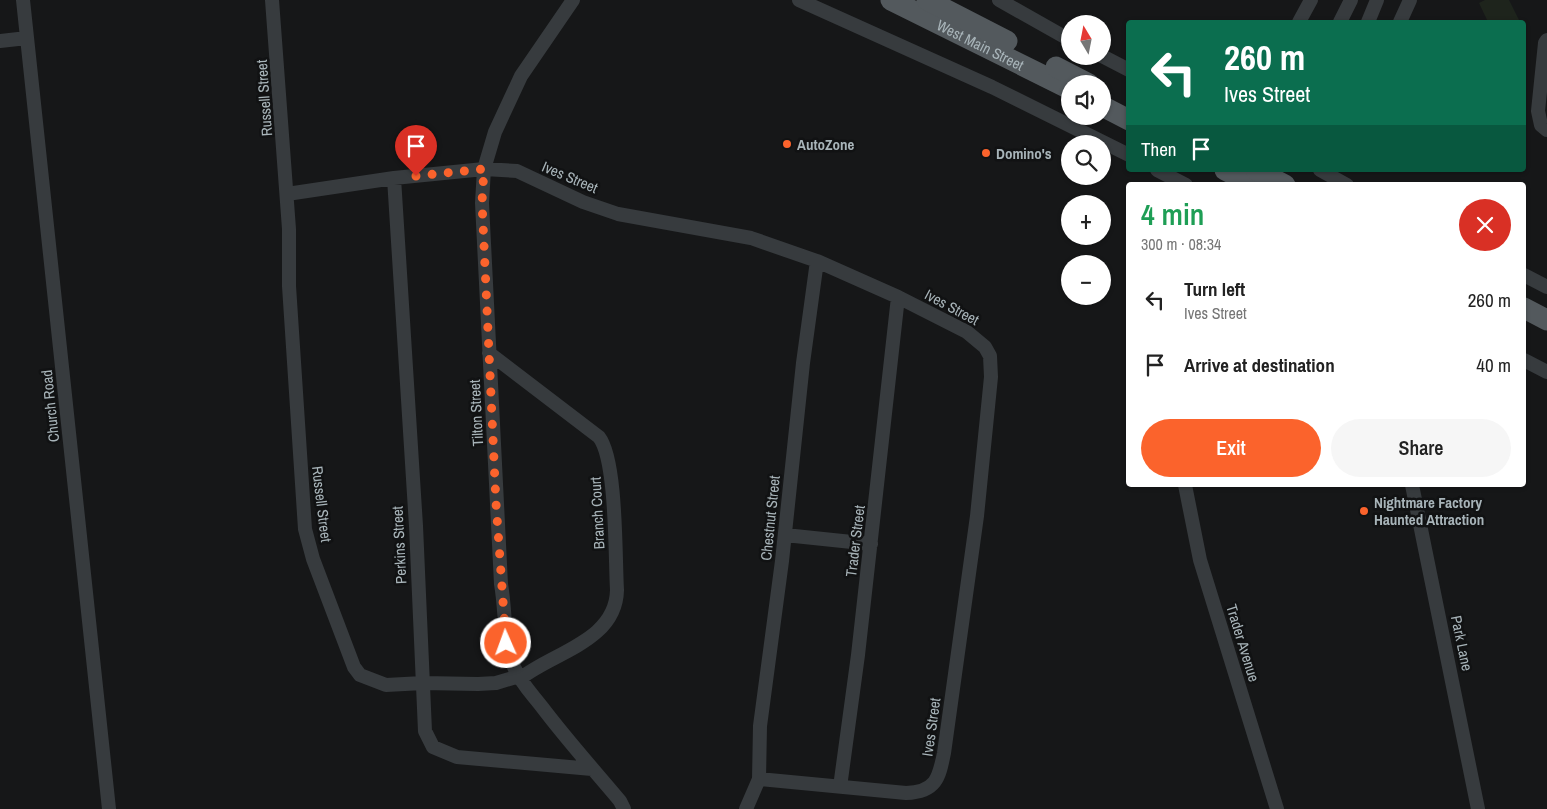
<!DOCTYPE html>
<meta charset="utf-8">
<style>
body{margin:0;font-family:"Archivo Narrow",sans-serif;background:#f6f6f6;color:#222;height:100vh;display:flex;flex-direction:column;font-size:19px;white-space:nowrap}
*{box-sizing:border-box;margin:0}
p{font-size:16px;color:#767676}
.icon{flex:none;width:28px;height:28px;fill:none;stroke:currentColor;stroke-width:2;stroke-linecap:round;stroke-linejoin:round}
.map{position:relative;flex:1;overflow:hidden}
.panel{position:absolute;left:1126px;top:182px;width:400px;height:305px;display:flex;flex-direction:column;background:#fff;border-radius:5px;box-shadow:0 1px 4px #0004}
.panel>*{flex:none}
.guide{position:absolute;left:1126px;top:20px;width:400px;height:152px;border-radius:5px;box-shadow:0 1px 4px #0004;background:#0b6e4f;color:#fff;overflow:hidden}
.needle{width:32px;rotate:350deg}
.tools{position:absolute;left:1061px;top:15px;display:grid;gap:10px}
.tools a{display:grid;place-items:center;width:50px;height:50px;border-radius:50%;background:#fff;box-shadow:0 1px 4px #0004;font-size:25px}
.pin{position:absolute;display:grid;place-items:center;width:42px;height:42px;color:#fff;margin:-51px -21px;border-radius:50% 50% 50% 0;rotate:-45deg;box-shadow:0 0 5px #0007}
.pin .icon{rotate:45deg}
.me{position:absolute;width:55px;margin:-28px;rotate:358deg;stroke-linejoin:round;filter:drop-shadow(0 0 4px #0008)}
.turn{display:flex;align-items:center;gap:18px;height:105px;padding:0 15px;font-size:22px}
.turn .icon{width:65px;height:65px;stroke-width:2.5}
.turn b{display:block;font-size:35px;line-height:42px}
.then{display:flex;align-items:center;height:48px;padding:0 15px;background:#0003;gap:10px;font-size:19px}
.round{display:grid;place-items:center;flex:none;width:52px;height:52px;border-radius:26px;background:#f6f6f6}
.headline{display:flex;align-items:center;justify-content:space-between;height:85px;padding:0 15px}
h1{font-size:30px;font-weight:600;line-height:38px;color:#1e9e55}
.action{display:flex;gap:10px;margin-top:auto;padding:10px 15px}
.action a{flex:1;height:58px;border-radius:30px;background:#fb632c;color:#fff;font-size:20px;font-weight:600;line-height:58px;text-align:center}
.action a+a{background:#f6f6f6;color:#222}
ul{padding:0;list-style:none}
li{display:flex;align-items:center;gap:15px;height:65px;padding:0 15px}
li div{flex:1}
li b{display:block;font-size:19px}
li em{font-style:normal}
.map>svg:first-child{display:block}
.green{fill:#1e241c}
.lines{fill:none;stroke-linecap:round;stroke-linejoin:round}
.street{stroke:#373b3e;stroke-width:14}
.primary{stroke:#53595d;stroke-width:21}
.route{stroke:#fb632c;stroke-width:9;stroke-dasharray:0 16.2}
.poi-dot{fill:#fb632c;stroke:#111213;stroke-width:2}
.labels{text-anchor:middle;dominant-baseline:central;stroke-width:5;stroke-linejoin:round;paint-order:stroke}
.street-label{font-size:15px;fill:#a8b4b9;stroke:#111213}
.poi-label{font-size:15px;font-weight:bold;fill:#a8b4b9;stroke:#111213;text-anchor:start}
</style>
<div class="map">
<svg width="1547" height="809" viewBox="0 0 1547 809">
<rect width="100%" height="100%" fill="#161718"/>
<path class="green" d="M1485 0H1509L1520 22H1488L1479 3Z"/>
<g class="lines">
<path class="street" d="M23 0 109 809
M272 0 289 229V286L305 529 313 559 354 667 360 675 386 685 423 683 478 684 496 683 516 677 521 678C554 652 616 641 617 590 615 557 617 460 599 437L489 353
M573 0 521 76 495 132 484 169 482 203 501 584C506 612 503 641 514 667 520 682 532 694 542 707 567 740 594 770 620 801L624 809
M799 0 992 87 1129 155
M999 0 1070 40
M1299 22 1311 0
M1340 22 1351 0
M1368 22 1377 0
M1400 22 1410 0
M1547 40 1545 43 1538 111 1541 125 1547 130
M0 41 27 38
M1102 56 1129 70
M1157 170 1186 185
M1320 170 1347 185
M394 178 416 526 425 731 433 747 457 757 592 769
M287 194 394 178 484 169 517 171 583 202 618 214 751 238 817 261 898 297 967 332 985 347 990 356 991 377 977 516 944 753C939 778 936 792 906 793L759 779
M1524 275 1547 287
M1524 360 1547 372
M1185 485 1200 560 1277 809
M1412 485 1478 809
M785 535 871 544
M840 787 858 655 898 297
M746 809 759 779 760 726 782 561 803 363 817 261"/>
<g class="primary">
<path id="s1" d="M891 0 1070 89"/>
<path d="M927 0 1007 41"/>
<path d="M1056 67 1089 84"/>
<path d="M1102 106 1129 120"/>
<path d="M1225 170 1254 185"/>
<path d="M1256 170 1285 185"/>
<path d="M1524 308 1547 320"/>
</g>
</g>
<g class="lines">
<path class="route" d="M416 176 484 169 482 202 496 503 506 643"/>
</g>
<g class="poi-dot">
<circle cx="787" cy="144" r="5"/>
<circle cx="986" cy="153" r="5"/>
<circle cx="1364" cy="511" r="5"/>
</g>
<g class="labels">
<g class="street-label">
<text stroke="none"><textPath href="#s1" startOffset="100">West Main Street</textPath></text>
<text transform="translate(264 98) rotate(-94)">Russell Street</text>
<text transform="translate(570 177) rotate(23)">Ives Street</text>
<text transform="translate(952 307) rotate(28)">Ives Street</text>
<text transform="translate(50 406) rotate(-96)">Church Road</text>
<text transform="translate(476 413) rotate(-93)">Tilton Street</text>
<text transform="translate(322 504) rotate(83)">Russell Street</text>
<text transform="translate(597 513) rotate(-93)">Branch Court</text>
<text transform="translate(770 518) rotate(-84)">Chestnut Street</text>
<text transform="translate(855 541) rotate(-83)">Trader Street</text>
<text transform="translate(399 545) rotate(-93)">Perkins Street</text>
<text transform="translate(1243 643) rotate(73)">Trader Avenue</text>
<text transform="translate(1462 643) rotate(78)">Park Lane</text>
<text transform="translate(931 727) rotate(-82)">Ives Street</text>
</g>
<g class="poi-label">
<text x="797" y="144">AutoZone</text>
<text x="996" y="153">Domino's</text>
<text x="1374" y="502">Nightmare Factory<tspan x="1374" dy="17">Haunted Attraction</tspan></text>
</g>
</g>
</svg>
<div class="tools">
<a><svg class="needle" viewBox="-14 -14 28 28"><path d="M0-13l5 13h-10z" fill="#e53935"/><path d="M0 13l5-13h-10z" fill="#767676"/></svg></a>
<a><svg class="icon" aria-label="sound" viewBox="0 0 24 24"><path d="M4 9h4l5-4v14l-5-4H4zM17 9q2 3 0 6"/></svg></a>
<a><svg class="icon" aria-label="search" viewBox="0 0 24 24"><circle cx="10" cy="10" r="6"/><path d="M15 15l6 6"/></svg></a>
<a>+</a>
<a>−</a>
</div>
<div class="pin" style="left:416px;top:176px;background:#d93025"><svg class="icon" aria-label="arrive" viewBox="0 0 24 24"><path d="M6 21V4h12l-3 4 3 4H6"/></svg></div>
<svg class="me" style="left:506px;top:643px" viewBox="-20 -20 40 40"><circle r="17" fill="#fb632c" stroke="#fff" stroke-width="3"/><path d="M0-11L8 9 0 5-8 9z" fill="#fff"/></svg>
<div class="guide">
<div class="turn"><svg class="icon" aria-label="left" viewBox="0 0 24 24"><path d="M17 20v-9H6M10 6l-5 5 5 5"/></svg><div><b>260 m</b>Ives Street</div></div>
<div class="then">Then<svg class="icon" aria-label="arrive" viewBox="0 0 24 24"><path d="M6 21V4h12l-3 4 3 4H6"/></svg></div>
</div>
<section class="panel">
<div class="headline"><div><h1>4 min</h1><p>300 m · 08:34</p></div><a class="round" style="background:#d93025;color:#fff"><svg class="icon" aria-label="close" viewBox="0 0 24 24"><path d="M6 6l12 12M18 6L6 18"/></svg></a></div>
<ul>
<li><svg class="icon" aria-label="left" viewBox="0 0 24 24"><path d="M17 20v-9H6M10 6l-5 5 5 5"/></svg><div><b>Turn left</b><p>Ives Street</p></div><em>260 m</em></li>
<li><svg class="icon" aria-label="arrive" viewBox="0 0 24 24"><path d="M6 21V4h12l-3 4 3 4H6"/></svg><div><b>Arrive at destination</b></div><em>40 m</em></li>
</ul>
<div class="action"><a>Exit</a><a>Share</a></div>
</section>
</div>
